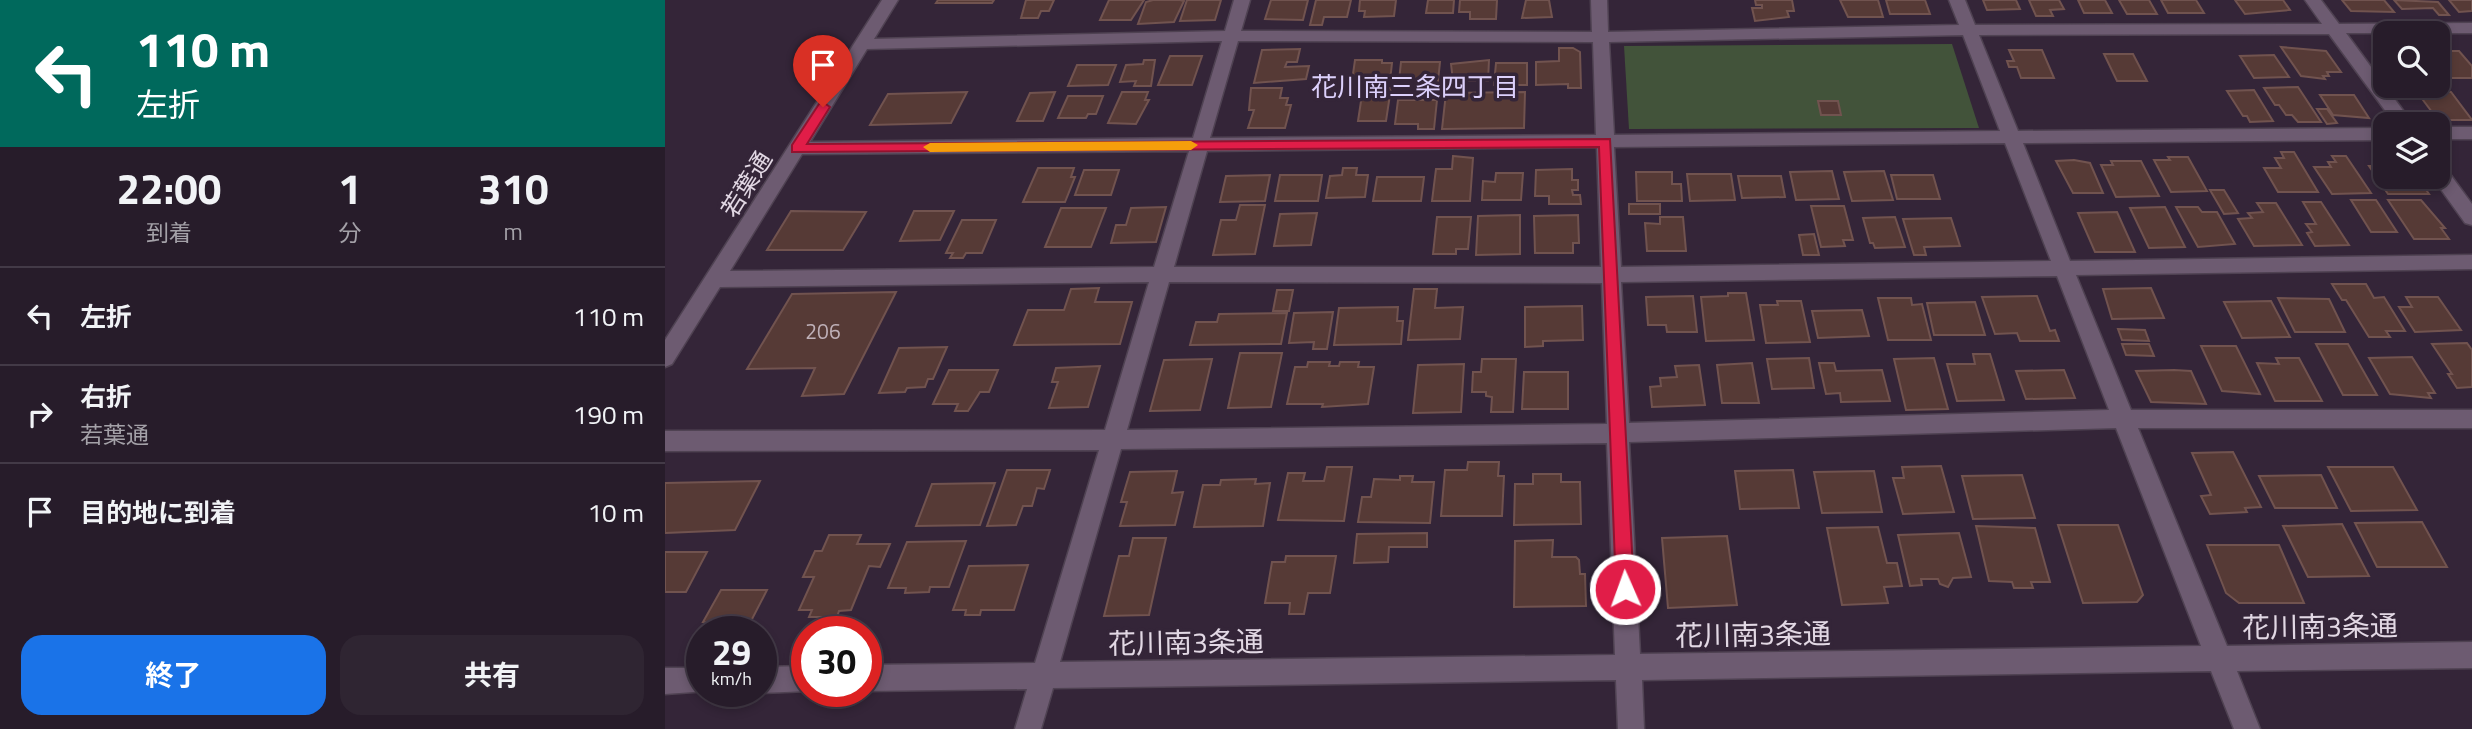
<!DOCTYPE html>
<html lang="ja">
<meta charset="utf-8">
<style>
body{margin:0;font-family:"Titillium Web","Noto Sans JP",sans-serif;background:#2f2532;color:#f1f3f6;height:100vh;display:flex;flex-direction:column;font-size:26px;white-space:nowrap}
*{box-sizing:border-box;margin:0}
p{font-size:23px;color:#a4a1a8}
.icon{flex:none;width:38px;height:38px;fill:none;stroke:currentColor;stroke-width:2;stroke-linecap:round;stroke-linejoin:round}
.map{position:relative;flex:1;overflow:hidden}
.details{display:flex;flex-direction:column;background:#271c2a;width:665px}
.details>*{flex:none}
.guide{background:#00695c;color:#fff;overflow:hidden}
.fabs{position:absolute;left:1708px;top:21px;display:grid;gap:14px}
.fabs a{display:grid;place-items:center;width:77px;height:77px;border-radius:14px;background:#271c2a;box-shadow:0 4px 10px #0003,0 0 0 2px #433a47;font-size:35px}
.speed{position:absolute;left:21px;top:616px;display:flex;gap:14px;font-size:35px;font-weight:700;text-align:center}
.speed>*{display:grid;place-content:center;width:91px;height:91px;border-radius:50%;background:#271c2a;box-shadow:0 4px 10px #0003,0 0 0 2px #433a47;line-height:1}
.speed small{font-size:18px;font-weight:400}
.speed .limit{border:10px solid #d22;background:#fff;color:#111}
.pin{position:absolute;display:grid;place-items:center;width:60px;height:60px;color:#fff;margin:-72px -30px;border-radius:50% 50% 50% 0;rotate:-45deg;box-shadow:0 0 7px #0007}
.pin .icon{rotate:45deg}
.me{position:absolute;width:77px;margin:-38px;rotate:358deg;stroke-linejoin:round;filter:drop-shadow(0 0 5px #0008)}
.turn{display:flex;align-items:center;gap:24px;height:147px;padding:0 21px;font-size:32px}
.turn .icon{width:91px;height:91px;stroke-width:2.5}
.turn b{display:block;font-size:49px;line-height:60px}
.eta{display:flex;justify-content:space-evenly;align-items:center;height:119px;text-align:center}
.eta b{font-size:42px;font-weight:700;line-height:49px}
.cta{display:flex;gap:14px;margin-top:auto;padding:14px 21px}
.cta a{flex:1;height:80px;border-radius:21px;background:#1a73e8;color:#fff;font-size:28px;font-weight:700;line-height:80px;text-align:center}
.cta a+a{background:#2f2532;color:#f1f3f6}
ul{padding:0;list-style:none}
li{display:flex;align-items:center;gap:21px;height:98px;padding:0 21px;border-top:2px solid #433a47}
li div{flex:1}
li b{display:block;font-size:26px}
li em{font-style:normal}
main{display:flex;flex:1;min-height:0}
.map>svg:first-child{display:block}
.green{fill:#42533a}
.building{fill:#563a36;stroke:#71534f;stroke-width:2}
.lines{fill:none;stroke-linecap:round;stroke-linejoin:round}
.minor-casing{stroke:#4f4252;stroke-width:3}
.minor{fill:#6d5b71;fill-rule:evenodd}
.route{fill:#e11d48;stroke:#92132f;stroke-width:2}
.slow{fill:#f59e0b}
.labels{text-anchor:middle;dominant-baseline:central;stroke-width:7;stroke-linejoin:round;paint-order:stroke}
.number-label{font-size:21px;fill:#bfb0b8}
.street-label{font-size:24px;fill:#e2d8e4;stroke:#342538}
.neighbourhood-label{font-size:26px;fill:#dcd0fb;stroke:#342538}
.near-street-label{font-size:28px;fill:#e2d8e4;stroke:#342538}
</style>
<main>
<section class="details">
<div class="guide">
<div class="turn"><svg class="icon" aria-label="left" viewBox="0 0 24 24"><path d="M17 20v-9H6M10 6l-5 5 5 5"/></svg><div><b>110 m</b>左折</div></div>
</div>
<div class="eta">
<div><b>22:00</b><p>到着</p></div>
<div><b>1</b><p>分</p></div>
<div><b>310</b><p>m</p></div>
</div>
<ul>
<li><svg class="icon" aria-label="left" viewBox="0 0 24 24"><path d="M17 20v-9H6M10 6l-5 5 5 5"/></svg><div><b>左折</b></div><em>110 m</em></li>
<li><svg class="icon" aria-label="right" viewBox="0 0 24 24"><path d="M7 20v-9h11M14 6l5 5-5 5"/></svg><div><b>右折</b><p>若葉通</p></div><em>190 m</em></li>
<li><svg class="icon" aria-label="arrive" viewBox="0 0 24 24"><path d="M6 21V4h12l-3 4 3 4H6"/></svg><div><b>目的地に到着</b></div><em>10 m</em></li>
</ul>
<div class="cta"><a>終了</a><a>共有</a></div>
</section>
<div class="map">
<svg width="1807" height="729" viewBox="0 0 1807 729">
<rect width="100%" height="100%" fill="#342538"/>
<path class="green" d="M1287 44 1314 128 964 129 959 46Z"/>
<path class="building" d="M273 0H329L327 3H271Z
M361 0H389L384 11H376L373 18H356Z
M444 0H479L466 20H435Z
M488 0H515L519 1 509 22 473 24 481 2Z
M522 0H556L550 20 515 21Z
M606 0H643L638 20 600 19Z
M651 0H686L682 17H659L657 25H645Z
M695 0H731L729 16 699 17 700 11H694Z
M763 0H789L788 13H761Z
M795 0H832L831 19H805V12H794Z
M861 0H884L887 17 857 18Z
M1090 0H1127L1129 11H1122L1124 17 1090 21 1087 8H1097V5H1091Z
M1175 0H1213L1218 17H1183Z
M1221 0H1260L1265 14H1225Z
M1318 0H1351L1355 9 1322 10Z
M1364 0H1394L1399 9 1385 10 1388 16H1371Z
M1413 0H1440L1447 13H1419Z
M1454 0H1484L1492 14H1462Z
M1496 0H1531L1539 13H1503Z
M1570 0H1618L1625 10 1580 14Z
M1677 0H1719L1729 12 1686 11Z
M1729 0 1773 2 1784 15H1774L1768 8 1737 9Z
M1784 0H1807V11L1794 12Z
M1616 47 1661 51 1676 72H1662L1664 76H1658L1660 79 1636 76Z
M894 48H908L915 52 916 88H903V84L871 85V62L894 61Z
M635 49 632 62H622L620 67 644 66 641 79 589 83 597 50Z
M1344 50H1377L1389 78H1356L1352 67H1344L1342 61H1349Z
M1773 51H1794L1807 66V78H1784L1773 63Z
M1439 54H1468L1482 81H1452Z
M1609 55 1624 77 1589 78 1575 56Z
M505 56H537L527 85H493Z
M479 60H490L486 86H469L471 81 455 82 461 65 478 64Z
M690 60H717V63H727L725 81H687Z
M824 60 823 81H788L786 64Z
M736 62H775L773 81H734Z
M831 63H862V85H829Z
M412 65H451L443 85 403 86Z
M1633 87 1656 122H1633L1627 115H1621L1614 105H1610L1599 88Z
M586 88H617L615 98H623L621 105H626L620 128H583L589 110H584Z
M698 88H726L721 121H693Z
M1589 90 1608 121 1585 122 1582 116H1578L1562 91Z
M302 92 286 123 205 125 223 94Z
M390 92 378 121H352L365 93Z
M457 92H483L480 100H484L471 124 443 123Z
M860 92 859 128 777 129 781 93Z
M1752 92H1786L1807 120H1773Z
M1655 95H1689L1704 118 1668 115Z
M403 96H438L431 114H423L421 118H393Z
M733 100H772L769 129H753V124H730Z
M1153 101H1173L1176 115H1156Z
M1652 109H1662L1672 123 1662 124Z
M1616 152H1629L1653 192H1613L1599 168H1616L1610 158H1619Z
M788 156 808 158 805 201H767L771 169H787Z
M1667 156H1681L1706 193 1667 194 1649 167H1666L1663 162H1671Z
M1503 157H1523L1542 191 1506 192 1489 160H1505Z
M1714 158H1720V177H1752L1764 194H1723L1704 166H1718Z
M1409 160 1425 163 1438 193H1408L1391 161Z
M1446 161H1476L1494 196 1451 197 1436 165H1448Z
M373 168H409L406 177H410L400 202H358Z
M678 168H692L691 175H703L700 197 661 198 665 176 677 175Z
M907 169V180H913V190H907L908 195H915L916 204H884V196H870L871 170Z
M419 170H454L446 195H410Z
M1167 171 1174 199 1131 200 1125 172Z
M1219 171 1228 200 1187 201 1179 172Z
M971 172H1007V184H1016L1017 201H972Z
M831 173H858L856 200H817L818 181 830 182Z
M1022 174H1066L1070 200 1025 201Z
M605 175 600 201 555 202 561 176Z
M615 175H657L653 201H610Z
M1226 175H1268L1275 199H1232Z
M1073 176H1116L1120 197 1077 198Z
M712 177H759L756 201H708Z
M1545 190H1559L1573 213 1559 214Z
M1686 200H1711L1732 232H1706Z
M1723 200H1756L1780 228H1776L1784 239H1749Z
M1638 202H1656L1684 245 1650 246 1642 233 1647 232 1641 224H1651Z
M1592 203H1611L1637 245 1589 246 1573 219 1587 218 1583 213 1598 212Z
M964 204H995V214H964Z
M575 205H600L590 254 548 255 556 220H571Z
M1146 206H1179L1188 240H1178L1180 246 1156 247Z
M501 207 491 242 446 243 451 225H461L466 208Z
M1500 207 1520 247 1484 248 1465 208Z
M1511 207H1533L1537 212H1552L1570 244 1533 247Z
M396 208H441L426 247H380Z
M126 211 201 212 178 250H102Z
M249 211H289L275 240 235 241Z
M1452 212 1470 252H1430L1413 213Z
M652 213 646 245 609 246 615 214Z
M855 215V254L811 255 813 216Z
M913 215 914 243H908V253H870L869 216Z
M772 217H806L803 249H791V254H768Z
M995 217H1018L1021 251H982L980 223 995 224Z
M1230 217 1240 247 1210 248 1208 243H1205L1198 218Z
M1286 218 1295 246 1259 247 1261 255H1249L1238 219Z
M297 220H331L317 253H301L298 258H285L288 253H281Z
M1149 234 1154 255H1138L1134 235Z
M1667 284H1701L1709 298 1719 297 1740 331H1721L1725 337H1704L1681 300H1677Z
M434 288 430 302H467L455 344 349 345 363 310H399L406 289Z
M1486 288 1499 318 1447 319 1438 289Z
M749 289H772L770 308 798 307 795 339 743 340Z
M612 290H628L624 311H608Z
M231 292 179 394 137 396 150 368 82 369 127 294Z
M1063 293H1081L1089 340 1041 341 1036 297 1063 296Z
M1028 296 1032 332H1002L1001 325H983L981 297Z
M1372 296 1385 331 1390 330 1394 341H1355L1352 333 1330 334 1317 297Z
M1741 297H1773L1796 330 1750 332 1734 307H1747Z
M1213 298H1246L1247 305 1257 304 1266 340H1223Z
M1613 298 1664 299 1680 332H1630Z
M1112 301H1136L1145 342 1101 343 1095 305H1113Z
M1606 301 1625 337 1577 338 1559 302Z
M1310 302 1320 335H1269L1262 303Z
M917 306 918 340 878 341V346L860 347V307Z
M733 307 732 321H738L736 344 669 345 674 308Z
M1197 310 1204 336 1153 338 1147 311Z
M668 312 662 349H648L649 342 624 343 629 313Z
M622 313 616 344 525 345 531 322H552L554 314Z
M1453 329 1480 330 1484 341 1457 340Z
M1802 343 1807 350V387L1792 388 1783 374H1787L1767 344Z
M1457 344H1484L1489 356 1461 355Z
M1651 344H1683L1712 395H1678Z
M1536 346H1571L1595 394 1557 391Z
M282 347 268 379H263L260 387 242 388 240 392 214 393 234 348Z
M575 353H617L606 407 563 408Z
M1308 354H1325L1339 400 1292 401 1282 364H1310Z
M1747 357 1770 393H1763L1766 398 1725 394 1704 358Z
M1144 358 1149 388 1107 389 1102 359Z
M1269 358 1283 409 1241 410 1229 359Z
M1611 358H1634L1657 401H1610L1592 363 1614 364Z
M547 359 535 410 485 411 499 360Z
M817 359H851L848 412H826L827 397 821 396V392H807L808 372H816Z
M643 362H665L664 366H674L675 362H694L693 367H709L703 404 657 407 658 404H622L630 367H642Z
M1087 363 1094 403H1057L1052 365Z
M1154 363H1169L1171 371 1217 370 1225 401 1176 402 1175 393 1161 394Z
M799 364 796 412 748 413 753 365Z
M1034 365 1040 405 987 407 985 387 996 386 995 378 1012 377 1010 366Z
M435 366 423 407 384 408 393 382H387L391 368Z
M284 370H333L324 392H315L303 411H290L293 404H268Z
M1399 370 1410 398 1361 399 1351 371Z
M1509 370 1526 371 1541 404 1486 402 1471 371Z
M859 372H903V409H857Z
M1568 452 1596 507 1580 508 1582 512 1545 514 1536 496 1546 495 1527 453Z
M803 462H834L833 476H839L837 516H776L780 470H802Z
M1276 466 1289 512 1238 514 1228 478H1239L1237 467Z
M662 467H687L679 521 613 520 623 473H640L638 481H659Z
M1663 467H1728L1752 510 1686 511Z
M342 470H385L379 489 372 488 367 506H358L351 525 322 526Z
M1128 470 1134 508 1075 509 1070 471Z
M512 471 507 493 518 492 510 525 455 526 462 502H456L465 472Z
M1209 471 1217 512 1157 513 1149 472Z
M868 474H896V482H915L916 524 849 525 850 484H868Z
M1357 475 1370 518 1308 519 1297 476Z
M1656 475 1672 508H1610L1594 476Z
M735 476H748L747 482H769L765 523 693 522 697 497H706L709 479 735 480Z
M591 479 590 484 605 483 598 526 529 527 538 485H555L556 480Z
M95 481 70 530 0 533V483Z
M330 483 315 525 251 526 267 484Z
M1757 522 1782 567H1712L1690 523Z
M1677 524 1704 576 1643 577 1618 526Z
M1393 525H1453L1478 595 1472 602 1418 603Z
M1311 526 1370 528 1385 582H1366L1368 588H1349L1347 582 1324 581Z
M1213 527 1222 563H1232L1237 586 1219 587 1223 603 1177 605 1162 528Z
M762 533V547H724L723 562 689 563 692 534Z
M1294 533 1306 577 1288 578 1283 587 1275 584 1273 579H1256L1257 585 1245 586 1233 535Z
M164 535H196L192 544H225L215 567 204 566 186 610 174 611 172 617H144L147 610H134L149 577H138L150 551H157Z
M1062 536 1072 605 1003 608 997 538Z
M468 538H501L484 615 439 616 454 556H464Z
M888 540 887 557H911L914 560 915 574H920L921 606 849 607 850 541Z
M301 541 284 587H265L264 592 240 593 241 588H223L242 542Z
M1542 545H1614L1639 603H1574L1561 593Z
M0 552H42L21 592H0Z
M621 556H671L665 593H643L639 614H624L625 603H600L607 562H620Z
M363 565 349 610H316L315 615H300L301 610H288L304 566Z
M56 590H102L85 623 38 622Z"/>
<g class="lines">
<defs>
<path id="minor" d="M217 0H233L209 39 560 31 569 0H585L576 31 927 32 926 0H942L943 32 1294 25 1284 0H1300L1310 25 1657 24 1640 0H1656L1674 24 1807 23V33H1681L1748 124H1730L1664 34 1314 35 1353 131 1720 128V140L1358 143 1405 261 1807 255V269L1411 275 1466 410H1807V428H1473L1562 646 1807 642V668L1572 671 1595 729H1569L1546 671 977 680 979 729H953L951 680 388 688 376 729H350L362 689 201 691V665L370 663 434 450 0 451V431L440 430 484 282 55 287 7 364 0 367V340ZM1298 35 1335 131 949 135 944 42ZM557 41 528 138 145 142 202 49ZM573 41 928 42 931 135 545 138ZM1340 143 1386 261 956 267 949 147ZM932 147 936 267H509L542 151ZM524 151 489 267 65 271 137 154ZM1392 276 1444 410 964 423 956 282ZM504 282 937 283 942 424 462 430ZM1451 428 1536 646 975 654 964 442ZM942 443 950 655 395 662 456 449Z
M1773 127H1807V139H1773Z
M1773 165 1779 166 1807 204V225L1800 223 1767 177H1773Z
M142 666 143 691 96 693 92 691H96V667Z
M0 668H37V691H43L0 694Z"/>
</defs>
<use href="#minor" class="minor-casing"/>
<use href="#minor" class="minor"/>
</g>
<path class="route" d="M158 102 165 107 142 144 945 139 969 589 967 595 960 598 954 595 951 589 934 147 127 152V145L154 104Z"/>
<path class="slow" d="M526 141 533 145 526 150 265 152 258 147 265 143Z"/>
<g class="labels">
<g class="number-label">
<text x="158" y="331">206</text>
</g>
<g class="street-label">
<text transform="translate(81 184) rotate(-58)">若葉通</text>
</g>
<g class="neighbourhood-label">
<text x="750" y="86">花川南三条四丁目</text>
</g>
<g class="near-street-label">
<text transform="translate(1655 626) rotate(-1)">花川南3条通</text>
<text transform="translate(1088 634) rotate(-1)">花川南3条通</text>
<text transform="translate(521 642) rotate(-1)">花川南3条通</text>
</g>
</g>
</svg>
<div class="fabs">
<a><svg class="icon" aria-label="search" viewBox="0 0 24 24"><circle cx="10" cy="10" r="6"/><path d="M15 15l6 6"/></svg></a>
<a><svg class="icon" aria-label="layers" viewBox="0 0 24 24"><path d="M12 4l9 5-9 5-9-5zM3 14l9 5 9-5"/></svg></a>
</div>
<div class="speed"><div>29<small>km/h</small></div><div class="limit">30</div></div>
<div class="pin" style="left:158px;top:107px;background:#d93025"><svg class="icon" aria-label="arrive" viewBox="0 0 24 24"><path d="M6 21V4h12l-3 4 3 4H6"/></svg></div>
<svg class="me" style="left:960px;top:589px" viewBox="-20 -20 40 40"><circle r="17" fill="#e11d48" stroke="#fff" stroke-width="3"/><path d="M0-11L8 9 0 5-8 9z" fill="#fff"/></svg>
</div>
</main>
